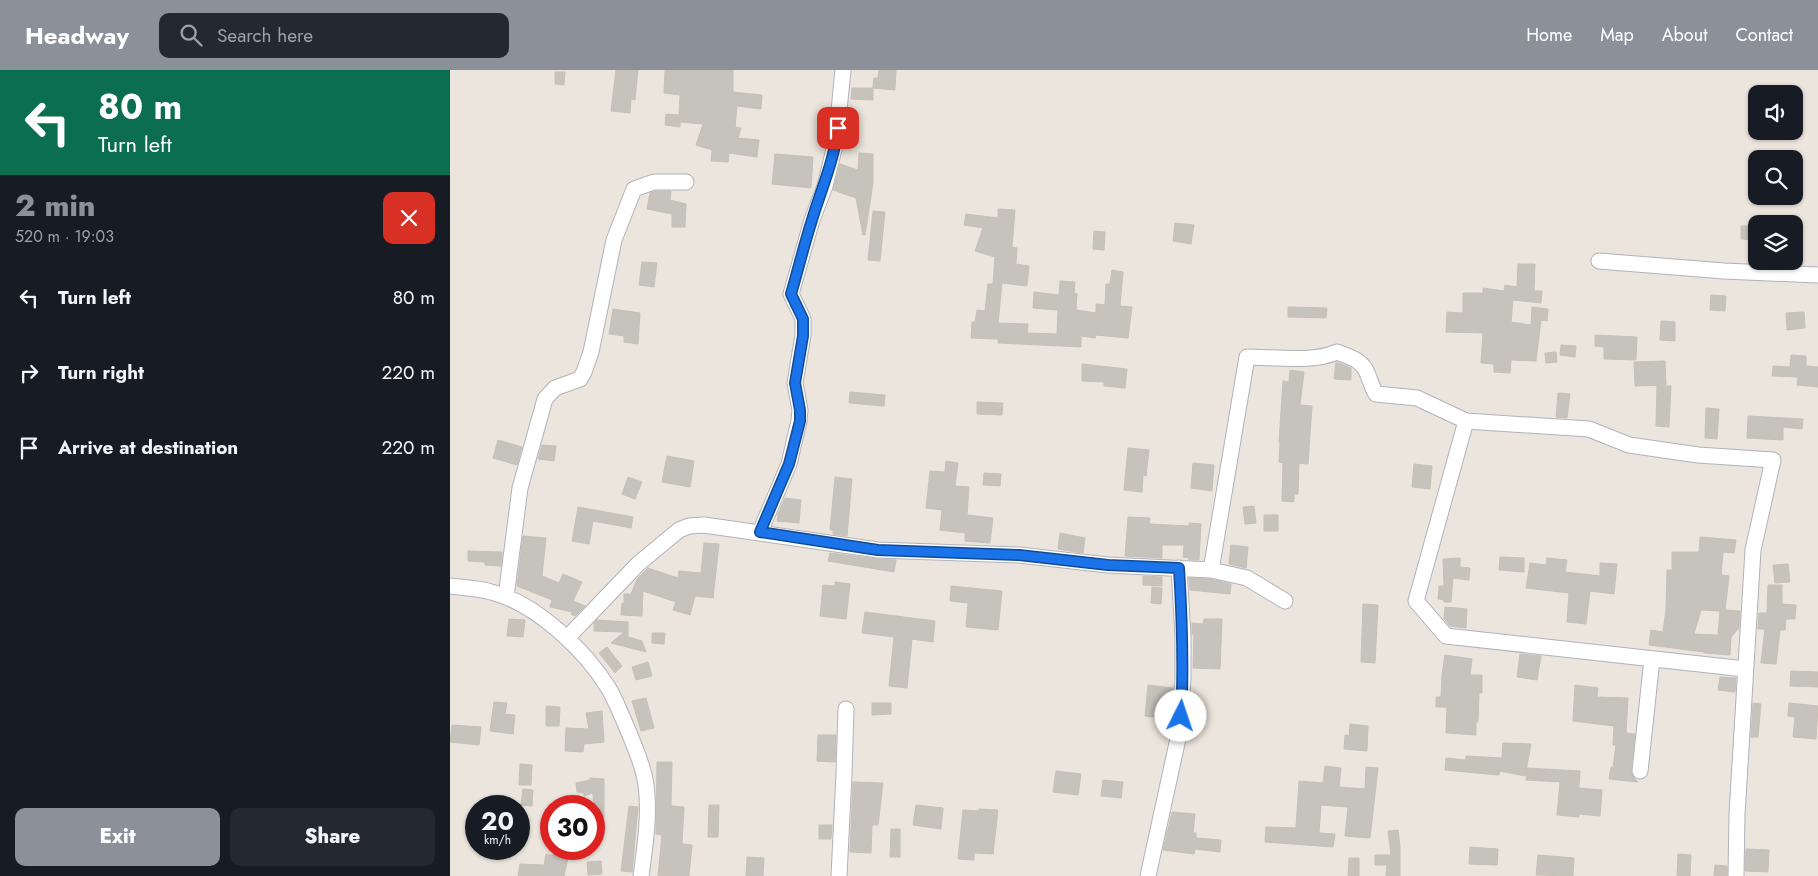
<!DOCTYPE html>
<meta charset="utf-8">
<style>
body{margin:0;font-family:Jost,sans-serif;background:#242831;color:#f1f3f6;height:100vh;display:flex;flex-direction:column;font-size:19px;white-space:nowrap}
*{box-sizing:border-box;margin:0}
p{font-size:16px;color:#9ea1a6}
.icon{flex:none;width:28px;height:28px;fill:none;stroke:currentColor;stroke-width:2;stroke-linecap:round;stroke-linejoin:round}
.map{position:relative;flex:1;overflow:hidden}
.drawer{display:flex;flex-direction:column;background:#171b24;width:450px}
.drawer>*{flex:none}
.top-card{background:#0b6e4f;color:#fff;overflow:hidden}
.buttons{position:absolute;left:1298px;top:15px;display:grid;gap:10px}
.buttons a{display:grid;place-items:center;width:55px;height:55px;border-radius:10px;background:#171b24;box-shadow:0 1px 4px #0004;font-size:25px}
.speed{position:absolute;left:15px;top:725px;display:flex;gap:10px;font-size:25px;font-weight:700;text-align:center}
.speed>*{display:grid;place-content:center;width:65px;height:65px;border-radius:50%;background:#171b24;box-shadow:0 1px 4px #0004;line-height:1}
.speed small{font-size:12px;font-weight:400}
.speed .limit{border:8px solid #d22;background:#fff;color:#111}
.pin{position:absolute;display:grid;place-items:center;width:42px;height:42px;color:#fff;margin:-21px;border-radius:10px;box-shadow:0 2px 8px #0006}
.me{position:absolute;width:55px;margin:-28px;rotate:4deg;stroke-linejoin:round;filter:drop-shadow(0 0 4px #0008)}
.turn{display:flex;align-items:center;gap:18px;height:105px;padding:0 15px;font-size:22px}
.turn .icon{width:65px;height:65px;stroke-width:2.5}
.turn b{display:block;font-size:35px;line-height:42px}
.round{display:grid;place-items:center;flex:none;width:52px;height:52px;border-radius:10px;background:#242831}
.overview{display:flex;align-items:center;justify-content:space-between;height:85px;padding:0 15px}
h1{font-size:30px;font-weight:800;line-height:38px;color:#8c9099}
.action{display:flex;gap:10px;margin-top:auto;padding:10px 15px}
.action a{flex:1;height:58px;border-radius:10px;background:#8c9099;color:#fff;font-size:20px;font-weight:800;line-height:58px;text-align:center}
.action a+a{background:#242831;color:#f1f3f6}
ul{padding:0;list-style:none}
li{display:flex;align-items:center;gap:15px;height:75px;padding:0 15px}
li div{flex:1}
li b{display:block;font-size:19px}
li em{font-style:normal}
header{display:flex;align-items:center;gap:30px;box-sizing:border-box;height:70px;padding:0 25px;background:#8c9099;color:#fff}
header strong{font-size:24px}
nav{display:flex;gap:28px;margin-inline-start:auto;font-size:18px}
.search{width:350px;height:45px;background:#242831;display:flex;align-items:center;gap:12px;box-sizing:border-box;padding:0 18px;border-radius:10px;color:#9ea1a6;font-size:19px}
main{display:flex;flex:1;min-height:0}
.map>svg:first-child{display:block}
.building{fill:#c6c2bc;stroke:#c6c1b6;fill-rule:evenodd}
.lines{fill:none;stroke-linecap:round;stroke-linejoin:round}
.minor-casing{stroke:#b0b2bc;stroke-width:17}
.minor{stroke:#fff;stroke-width:15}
.route-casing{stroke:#114b97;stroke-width:12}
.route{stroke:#1a73e8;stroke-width:9}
</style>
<header>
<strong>Headway</strong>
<div class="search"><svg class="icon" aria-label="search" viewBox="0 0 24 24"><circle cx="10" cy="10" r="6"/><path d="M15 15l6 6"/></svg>Search here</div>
<nav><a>Home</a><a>Map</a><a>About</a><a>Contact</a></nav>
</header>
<main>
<section class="drawer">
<div class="top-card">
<div class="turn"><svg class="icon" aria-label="left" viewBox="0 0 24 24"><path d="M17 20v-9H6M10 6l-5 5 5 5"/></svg><div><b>80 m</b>Turn left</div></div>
</div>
<div class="overview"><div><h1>2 min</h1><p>520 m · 19:03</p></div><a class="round" style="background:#d93025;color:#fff"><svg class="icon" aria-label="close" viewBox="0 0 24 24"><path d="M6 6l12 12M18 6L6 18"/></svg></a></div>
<ul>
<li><svg class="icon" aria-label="left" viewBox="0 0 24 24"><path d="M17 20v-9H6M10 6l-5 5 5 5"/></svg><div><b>Turn left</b></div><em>80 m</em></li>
<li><svg class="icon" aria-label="right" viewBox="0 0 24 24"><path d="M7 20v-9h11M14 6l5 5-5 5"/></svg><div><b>Turn right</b></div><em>220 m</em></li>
<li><svg class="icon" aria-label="arrive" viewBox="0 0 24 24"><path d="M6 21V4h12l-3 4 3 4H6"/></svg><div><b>Arrive at destination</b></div><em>220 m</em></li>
</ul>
<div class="action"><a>Exit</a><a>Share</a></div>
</section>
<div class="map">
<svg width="1368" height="806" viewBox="0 0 1368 806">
<rect width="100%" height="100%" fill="#ebe5dd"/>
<path class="building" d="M166 0H188L185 30 181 29 180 43 161 41Z
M215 0H283V22L312 25 311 39 287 36 285 57 291 58 288 68 309 70 307 87 279 83 278 92 261 91 262 80 246 75 253 54 230 52V57L215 55 216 44 229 45 230 25 214 23Z
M429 0H446L445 20 423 18 424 8H428Z
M105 2H115L114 15 105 14Z
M402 18H423V30L401 29Z
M409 83 423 84V113L415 165H413L406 128 383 120 390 94 408 100Z
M325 84 363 87 361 118 322 114Z
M206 121H221L220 130 236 134 235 157H222V144L197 139 200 123Z
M548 139 565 140 562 177 567 178 566 194 579 196 577 216 552 213 548 253 578 254 577 263 607 264 608 240 583 238 584 222 609 225 610 211 625 212 624 223 627 224 626 240 646 243V234L655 235 656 214H660L662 200 673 202 670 236 682 237 678 268 646 265 645 268 631 266V277L548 273V269L521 268 522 252H525L527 240 535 241 538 214H543L545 187 525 181 533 158 514 155 516 144 548 148Z
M423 141 435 142 430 191 418 190Z
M725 153 744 155 741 174 723 171Z
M1291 156H1306V170L1291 169Z
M644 161 655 162 654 180 643 179Z
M192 192 207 193 204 217 189 215Z
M1068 194H1085L1084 221H1092L1091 233 1063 230 1061 252 1081 255 1082 237 1098 239 1097 251 1091 250 1086 291 1061 290 1060 303 1044 302V294L1031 293 1033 263 996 262 997 242 1013 243V223H1033V218L1054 221 1055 215 1067 217Z
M1261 225 1276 226 1275 241 1260 240Z
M838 237 877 238 876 248 838 247Z
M163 239 190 243 188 274 174 272V266L159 264Z
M1354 242 1355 258 1337 260 1336 243Z
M1211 251 1225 252V271L1210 270Z
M1145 265 1187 267 1186 290 1154 289V277L1145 276Z
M1111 275 1126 276 1125 287 1110 285Z
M1106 282 1107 292 1096 293 1095 283Z
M1341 285 1356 286V296L1368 297V317L1347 315 1348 307 1322 306 1323 296 1340 297Z
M1215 291 1216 315 1185 316 1184 292Z
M886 292 901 298V310L884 309Z
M632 294 677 299 675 318 654 316V312L632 311Z
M840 300 854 302 850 335 862 336 858 394 849 393 848 424H844V432L832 431 833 393 829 392 830 372H829L833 311 839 312Z
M1207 316H1221L1219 357 1206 356Z
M400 322 435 325 434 336 399 333Z
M1108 323 1120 324 1117 348 1106 347Z
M527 332 553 333 552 345 527 344Z
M1256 338 1269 339 1267 369 1255 368Z
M1298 346 1353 349 1352 359 1333 357V370L1297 368Z
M48 370 72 377 67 395 43 388Z
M92 375 106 376 104 391 88 389Z
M678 378 699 380 696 406 693 405 692 422 674 420Z
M217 386 244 391 240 417 212 412Z
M496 391 508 393 505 416 519 417 517 445 543 448 540 473 515 471V463L490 460 492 440 476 438 480 401 495 402Z
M743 393 764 395 762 421 741 418Z
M964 394 982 396 980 419 962 417Z
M534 403 551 404 550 416 533 415Z
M178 407 192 412 185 429 172 424Z
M385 407 402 409 397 466 383 464V460H380Z
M335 428 351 430 349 453 327 451 328 444Z
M804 436 806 453 795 454 793 437Z
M128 437 183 447 181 458 143 451 139 474 122 471Z
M814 445H828V461H814Z
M678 447 700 448 699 454 739 456V453L751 454 749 490H739V488L733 487 734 475H712V488L675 486Z
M610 463 635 468 633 483 608 479Z
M73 466 96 468 92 506 109 513 113 504 132 512 123 531 135 536 125 546 121 544 122 542 100 537 102 530 67 516Z
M1250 467 1286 470 1284 483 1273 482 1271 505 1279 506 1275 540 1290 541 1289 558 1281 567 1280 585 1254 583V582L1199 575 1201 560 1213 562 1216 539 1217 500H1222V482H1249ZM1251 540 1270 541 1268 565 1244 564Z
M254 473 269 474 263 528 245 526 240 545 223 540 226 532 193 521 192 546 171 545 172 533H174V524H181L187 509 198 498 228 508 229 501 251 503Z
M781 475 798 477 796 498 779 494Z
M18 481 52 482 51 496 35 495V492L18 491Z
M380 483 427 489 446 490 444 502 378 491Z
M1050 487 1074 488V502L1049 500Z
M1010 488V497L1020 498 1019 510 1003 508 1001 532H994V530L988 529 989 516H994L993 489Z
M1097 488 1117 490 1115 502 1150 506V493L1167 494 1164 524 1140 521 1136 554 1117 552 1119 523 1076 518 1080 493 1096 495Z
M1338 494 1340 512 1325 513 1323 495Z
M693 506 712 507V516L693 515Z
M739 508 760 509 781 514 780 524 740 520Z
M385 512 400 514 396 549 370 546 373 515 385 516Z
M1318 515H1332V534L1346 535 1345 549H1336L1335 560H1330L1326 594 1311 593 1315 559H1308L1309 543H1317Z
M501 516 552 521 548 560 516 557 518 533 500 531Z
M702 517 712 518 711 534 701 533Z
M913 534 928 535 925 593 911 592Z
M995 537 1017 539 1016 558 1000 556 994 549Z
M415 542 485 551 483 572 462 569 457 618 439 616 444 567 412 563Z
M59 549 75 550 73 567 57 566Z
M754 549H772L770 599 743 598 744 564H742V553L753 554Z
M147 550 178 552V567L192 571 196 582 161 573 174 562 144 561V553Z
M202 563H215L214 574 202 573Z
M157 577 172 596 165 603 149 583Z
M1070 584 1091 586 1087 610 1067 607Z
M995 585 1022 589 1020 605H1032V623H1029L1028 652H1026V665L996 663 997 637H986V627H991L992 605Z
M198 592 202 606 186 610 182 597Z
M1341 601 1368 602V617L1340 616Z
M1270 607 1286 608 1285 622 1268 620Z
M698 615 723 618 721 649 695 646Z
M1125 615 1148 618 1147 627 1178 628 1176 663 1185 664 1181 700 1182 705 1188 712 1159 709 1161 697H1163L1166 675H1163L1164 656 1123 651Z
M196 628 204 658 191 661 182 631Z
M44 632 57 633 55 644 65 645 63 664 40 661Z
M422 633H441V644L422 645Z
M1303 633 1311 634 1308 667H1301Z
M1339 633 1368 636 1366 669 1343 667 1345 647 1338 646Z
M96 636 110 637 109 656H96Z
M152 641 154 672 134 674 133 682 115 681 116 658 139 659 136 643Z
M900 654 918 656 917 681 894 679 895 665 899 666Z
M2 655 31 657 29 675 0 672Z
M368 665H386L385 692 367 691Z
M1053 673 1081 674 1075 706 1050 701 1049 705 995 700 996 688 1016 690V686L1052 688Z
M207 692H222L221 736 234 737 232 774 242 775 239 806H208L212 765 206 764Z
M70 694 82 695 81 715H69Z
M875 696 891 698 889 717 915 719 916 697 928 698 920 768 895 766 898 737 871 735 869 763 885 764 883 777 815 772 816 757 846 758 849 711 873 713Z
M1077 698 1130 701 1129 718 1152 720 1150 746 1129 744V747L1107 745 1110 712 1076 710Z
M606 701 631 704 628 725 603 722Z
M140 708 154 709V748H144L143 723 134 726V723L127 722 126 713 140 710Z
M653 710 673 712 671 728 651 726Z
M403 712 433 713 428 755H422L421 783 400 782Z
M73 719 83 720 82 736 71 735Z
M259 735H269L268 767H258Z
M466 735 493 738 491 759 463 755Z
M179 736 188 737 182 802 171 801Z
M529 739 548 740 543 784 524 783V790L508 789 513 740 529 741Z
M722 742 745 744 743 763H746V768L771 770 770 782 745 779 744 784 713 780Z
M369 755H382L381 769H369Z
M441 759H450V787H440Z
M948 760 950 777V806H936L937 795H925V785H941L938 761Z
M1020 777 1048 779 1047 795 1019 794Z
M105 779H120L114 806H68L70 794 94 795 96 784 103 786Z
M1296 779 1319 780 1318 802 1295 801Z
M1228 784 1241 785 1240 806H1227Z
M1088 785 1124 788 1123 806 1086 805Z
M297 787 314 788 313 806H296Z
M899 788H909V806H898Z
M151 791 152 804 138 805 137 792Z
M1265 795 1277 796V806H1264Z"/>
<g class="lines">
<defs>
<path id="minor" d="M1149 191 1274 201 1368 205
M1016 351 966 531 996 566 1295 599
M310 462 339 394 349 351 350 340 345 313 353 265V249L341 224 362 150 375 116 386 71 393 0
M761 500 797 287C823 287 863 293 887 282 900 287 913 290 918 305 921 312 922 318 926 324L967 328 1016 351 1139 359 1179 375 1248 385 1323 390 1303 480 1287 744 1286 806
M0 516C14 518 28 518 41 522 86 533 136 581 159 619 165 629 169 640 174 651 181 667 194 697 196 715 200 745 195 776 191 806
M56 527 70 418 95 329 105 318 130 309 134 302 141 282 164 170 184 119 204 112H236
M117 568 188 494 229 460 239 456 254 455 428 480 569 485 658 495 761 500 797 508 835 531
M1190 701 1202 589
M389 806 394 704 396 639
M698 806 729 664 733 609V567L729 498"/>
</defs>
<use href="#minor" class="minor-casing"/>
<use href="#minor" class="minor"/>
</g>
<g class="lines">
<defs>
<path id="route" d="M388 58C384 91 371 120 362 150 354 175 348 200 341 224L353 249V266L345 313 350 340V351L339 394 310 462 428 480 569 485 658 495 729 498C732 547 734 596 731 646"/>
</defs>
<use href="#route" class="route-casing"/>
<use href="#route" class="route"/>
</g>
</svg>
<div class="buttons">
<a><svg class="icon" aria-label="sound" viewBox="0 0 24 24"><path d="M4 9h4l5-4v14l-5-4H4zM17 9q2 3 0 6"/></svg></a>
<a><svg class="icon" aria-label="search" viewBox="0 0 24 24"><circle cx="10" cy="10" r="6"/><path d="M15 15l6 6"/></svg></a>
<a><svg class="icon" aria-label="layers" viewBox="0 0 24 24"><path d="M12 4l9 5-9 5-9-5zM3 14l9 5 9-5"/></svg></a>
</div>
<div class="speed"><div>20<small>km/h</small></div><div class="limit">30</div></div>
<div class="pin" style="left:388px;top:58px;background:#d93025"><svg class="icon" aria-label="arrive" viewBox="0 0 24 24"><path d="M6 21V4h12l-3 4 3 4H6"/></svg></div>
<svg class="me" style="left:731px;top:646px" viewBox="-20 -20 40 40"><circle r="19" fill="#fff"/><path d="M0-13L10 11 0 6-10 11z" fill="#1a73e8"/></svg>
</div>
</main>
